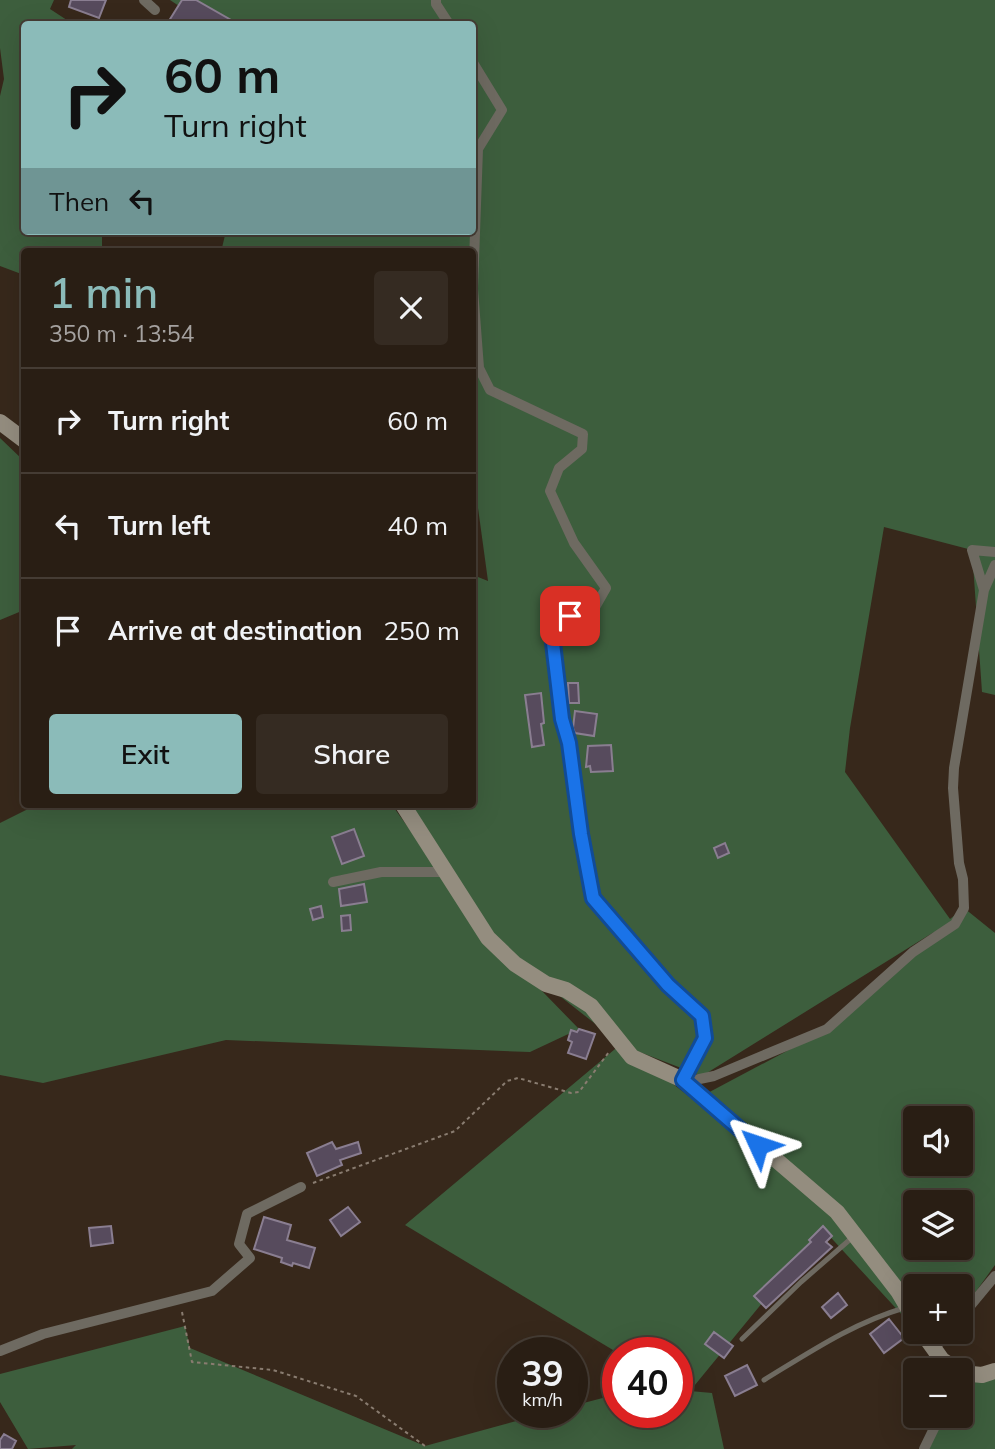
<!DOCTYPE html>
<meta charset="utf-8">
<style>
body{margin:0;font-family:Mulish,sans-serif;background:#352b22;color:#f1f3f6;height:100vh;display:flex;flex-direction:column;font-size:26px;white-space:nowrap}
*{box-sizing:border-box;margin:0}
p{font-size:23px;color:#a5a2a0}
.icon{flex:none;width:38px;height:38px;fill:none;stroke:currentColor;stroke-width:2;stroke-linecap:round;stroke-linejoin:round}
.map{position:relative;flex:1;overflow:hidden}
.drawer{position:absolute;left:21px;top:248px;width:455px;height:560px;display:flex;flex-direction:column;background:#291e14;border-radius:7px;box-shadow:0 7px 28px #0002,0 0 0 2px #453c34}
.drawer>*{flex:none}
.top-card{position:absolute;left:21px;top:21px;width:455px;height:214px;border-radius:7px;box-shadow:0 7px 28px #0002,0 0 0 2px #453c34;background:#8bbbb9;color:#111;overflow:hidden}
.tools{position:absolute;left:903px;top:1106px;display:grid;gap:14px}
.tools a{display:grid;place-items:center;width:70px;height:70px;border-radius:7px;background:#291e14;box-shadow:0 7px 28px #0002,0 0 0 2px #453c34;font-size:35px}
.speed{position:absolute;left:497px;top:1337px;display:flex;gap:14px;font-size:35px;font-weight:700;text-align:center}
.speed>*{display:grid;place-content:center;width:91px;height:91px;border-radius:50%;background:#291e14;box-shadow:0 7px 28px #0002,0 0 0 2px #453c34;line-height:1}
.speed small{font-size:18px;font-weight:400}
.speed .limit{border:10px solid #d22;background:#fff;color:#111}
.pin{position:absolute;display:grid;place-items:center;width:60px;height:60px;color:#fff;margin:-30px;border-radius:14px;box-shadow:0 4px 10px #0006}
.me{position:absolute;width:77px;margin:-38px;rotate:312deg;stroke-linejoin:round;filter:drop-shadow(0 0 5px #0008)}
.turn{display:flex;align-items:center;gap:24px;height:147px;padding:0 28px;font-size:32px}
.turn .icon{width:91px;height:91px;stroke-width:2.5}
.turn b{display:block;font-size:49px;line-height:60px}
.then{display:flex;align-items:center;height:66px;padding:0 28px;background:#0003;gap:14px;font-size:26px}
.round{display:grid;place-items:center;flex:none;width:74px;height:74px;border-radius:7px;background:#352b22}
.headline{display:flex;align-items:center;justify-content:space-between;height:119px;padding:0 28px}
h1{font-size:42px;font-weight:600;line-height:52px;color:#8bbbb9}
.button{display:flex;gap:14px;margin-top:auto;padding:14px 28px}
.button a{flex:1;height:80px;border-radius:7px;background:#8bbbb9;color:#111;font-size:28px;font-weight:600;line-height:80px;text-align:center}
.button a+a{background:#352b22;color:#f1f3f6}
ul{padding:0;list-style:none}
li{display:flex;align-items:center;gap:21px;height:105px;padding:0 28px;border-top:2px solid #453c34}
li div{flex:1}
li b{display:block;font-size:26px}
li em{font-style:normal}
.map>svg:first-child{display:block}
.forest{fill:#3d5e3d;fill-rule:evenodd}
.building{fill:#574b5d;stroke:#8a7e91;stroke-width:2}
.lines{fill:none;stroke-linecap:round;stroke-linejoin:round}
.path{stroke:#897c70;stroke-width:2;stroke-dasharray:3.5 3.5;stroke-linecap:butt}
.lane{stroke:#6e6a61;stroke-width:5}
.street{stroke:#6e6a61;stroke-width:10}
.secondary{stroke:#948d7f;stroke-width:16}
.route-casing{stroke:#114b97;stroke-width:18}
.route{stroke:#1a73e8;stroke-width:12}
</style>
<div class="map">
<svg width="995" height="1449" viewBox="0 0 995 1449">
<rect width="100%" height="100%" fill="#37281b"/>
<path class="forest" d="M0 0H54L50 9 73 24H24V231H102V252H24V275L0 266V96L4 79 0 48Z
M170 0H995V695L982 692 972 550 884 527 850 728 845 772 950 919 964 908 995 933V1265L961 1312V1286H915V1329L823 1229 690 1391 712 1393 724 1449H72L76 1445 28 1449 0 1402V1374L185 1326 190 1348 425 1446 549 1412H572V1406L618 1394V1412H677V1391H680L677 1389V1353H618L405 1225 621 1044 506 954 579 1029 530 1052 226 1040 43 1083 0 1075V823L36 805H392L488 938 403 805H472L473 575 488 581 472 464V252H221L226 231H472V24H206ZM934 932 817 1035 702 1096 735 1132 624 1046 702 1076ZM915 1118H961V1164H915ZM915 1202H961V1248H915Z
M0 438 24 461V610L0 620Z
M995 1367V1449H924L940 1416H961V1373Z"/>
<path class="building" d="M71 0H106L99 18 69 7Z
M182 0H196L238 24H167Z
M568 683H578L579 703H569Z
M541 693 544 723 541 724 544 745 532 747 525 695Z
M575 711 597 714 594 736 575 733 573 728Z
M611 745 613 771 591 772 590 766 586 767 588 746Z
M354 829 364 856 342 864 332 837Z
M725 843 729 853 718 858 714 848Z
M364 884 367 902 341 906 339 889Z
M321 906 323 917 313 920 310 909Z
M350 915 351 930 342 931 341 916Z
M579 1029 595 1034 586 1059 568 1053 572 1042 568 1040 571 1030 577 1032Z
M332 1142 336 1149 358 1142 361 1153 340 1160 342 1165 317 1176 307 1153Z
M348 1207 360 1222 341 1236 330 1220Z
M264 1217 291 1225 287 1240 315 1248 309 1268 293 1263 292 1266 281 1262 282 1258 254 1249Z
M111 1226 113 1243 91 1246 89 1228Z
M823 1226 832 1236 826 1242 832 1247 766 1308 754 1296 811 1242 809 1240Z
M838 1293 847 1305 831 1318 822 1307Z
M889 1319 904 1338 884 1353 870 1334Z
M714 1332 733 1346 724 1358 705 1344Z
M747 1365 757 1385 735 1396 725 1376Z
M4 1434 16 1441 12 1449H0V1440Z"/>
<g class="lines">
<path class="path" d="M313 1183 455 1131 507 1081 518 1078 571 1093 579 1092 609 1052
M182 1312 192 1362 273 1370 356 1396 425 1446V1449"/>
<path class="lane" d="M742 1339 801 1282 854 1236
M764 1380C810 1352 853 1323 904 1308"/>
<path class="street" d="M144 0 155 10
M436 0V4L449 24
M472 61 502 110 478 149 473 289 479 368 490 390 583 434 582 449 559 468 550 491 574 543 606 588 594 609 570 616 559 628 553 643 562 719 569 742 581 834 593 898 668 985 702 1016 704 1038 683 1080
M984 590 972 550 995 552
M333 882 381 872H444
M685 1082 714 1076 827 1029 913 952 955 924 964 908 963 879 959 863 953 788 954 768 984 590 995 565
M961 1317 995 1276
M934 1349 948 1332
M0 1351 43 1334 212 1291 250 1258 239 1244 247 1214 301 1187
M924 1449 940 1416"/>
<path class="secondary" d="M0 422 24 440
M403 805 488 938 515 964 546 984 566 990 591 1006 632 1057 683 1080 837 1212 898 1291 915 1320
M922 1332 942 1360 957 1370
M961 1373 982 1375 995 1371"/>
</g>
<g class="lines">
<defs>
<path id="route" d="M570 616 559 628 553 643 562 719 569 743 581 834 593 898 668 985 702 1016 705 1038 683 1080 758 1145"/>
</defs>
<use href="#route" class="route-casing"/>
<use href="#route" class="route"/>
</g>
</svg>
<div class="tools">
<a><svg class="icon" aria-label="sound" viewBox="0 0 24 24"><path d="M4 9h4l5-4v14l-5-4H4zM17 9q2 3 0 6"/></svg></a>
<a><svg class="icon" aria-label="layers" viewBox="0 0 24 24"><path d="M12 4l9 5-9 5-9-5zM3 14l9 5 9-5"/></svg></a>
<a>+</a>
<a>−</a>
</div>
<div class="speed"><div>39<small>km/h</small></div><div class="limit">40</div></div>
<div class="pin" style="left:570px;top:616px;background:#d93025"><svg class="icon" aria-label="arrive" viewBox="0 0 24 24"><path d="M6 21V4h12l-3 4 3 4H6"/></svg></div>
<svg class="me" style="left:758px;top:1145px" viewBox="-20 -20 40 40"><path d="M0-17L14 15 0 8-14 15z" fill="#1a73e8" stroke="#fff" stroke-width="4"/></svg>
<div class="top-card">
<div class="turn"><svg class="icon" aria-label="right" viewBox="0 0 24 24"><path d="M7 20v-9h11M14 6l5 5-5 5"/></svg><div><b>60 m</b>Turn right</div></div>
<div class="then">Then<svg class="icon" aria-label="left" viewBox="0 0 24 24"><path d="M17 20v-9H6M10 6l-5 5 5 5"/></svg></div>
</div>
<section class="drawer">
<div class="headline"><div><h1>1 min</h1><p>350 m · 13:54</p></div><a class="round"><svg class="icon" aria-label="close" viewBox="0 0 24 24"><path d="M6 6l12 12M18 6L6 18"/></svg></a></div>
<ul>
<li><svg class="icon" aria-label="right" viewBox="0 0 24 24"><path d="M7 20v-9h11M14 6l5 5-5 5"/></svg><div><b>Turn right</b></div><em>60 m</em></li>
<li><svg class="icon" aria-label="left" viewBox="0 0 24 24"><path d="M17 20v-9H6M10 6l-5 5 5 5"/></svg><div><b>Turn left</b></div><em>40 m</em></li>
<li><svg class="icon" aria-label="arrive" viewBox="0 0 24 24"><path d="M6 21V4h12l-3 4 3 4H6"/></svg><div><b>Arrive at destination</b></div><em>250 m</em></li>
</ul>
<div class="button"><a>Exit</a><a>Share</a></div>
</section>
</div>
